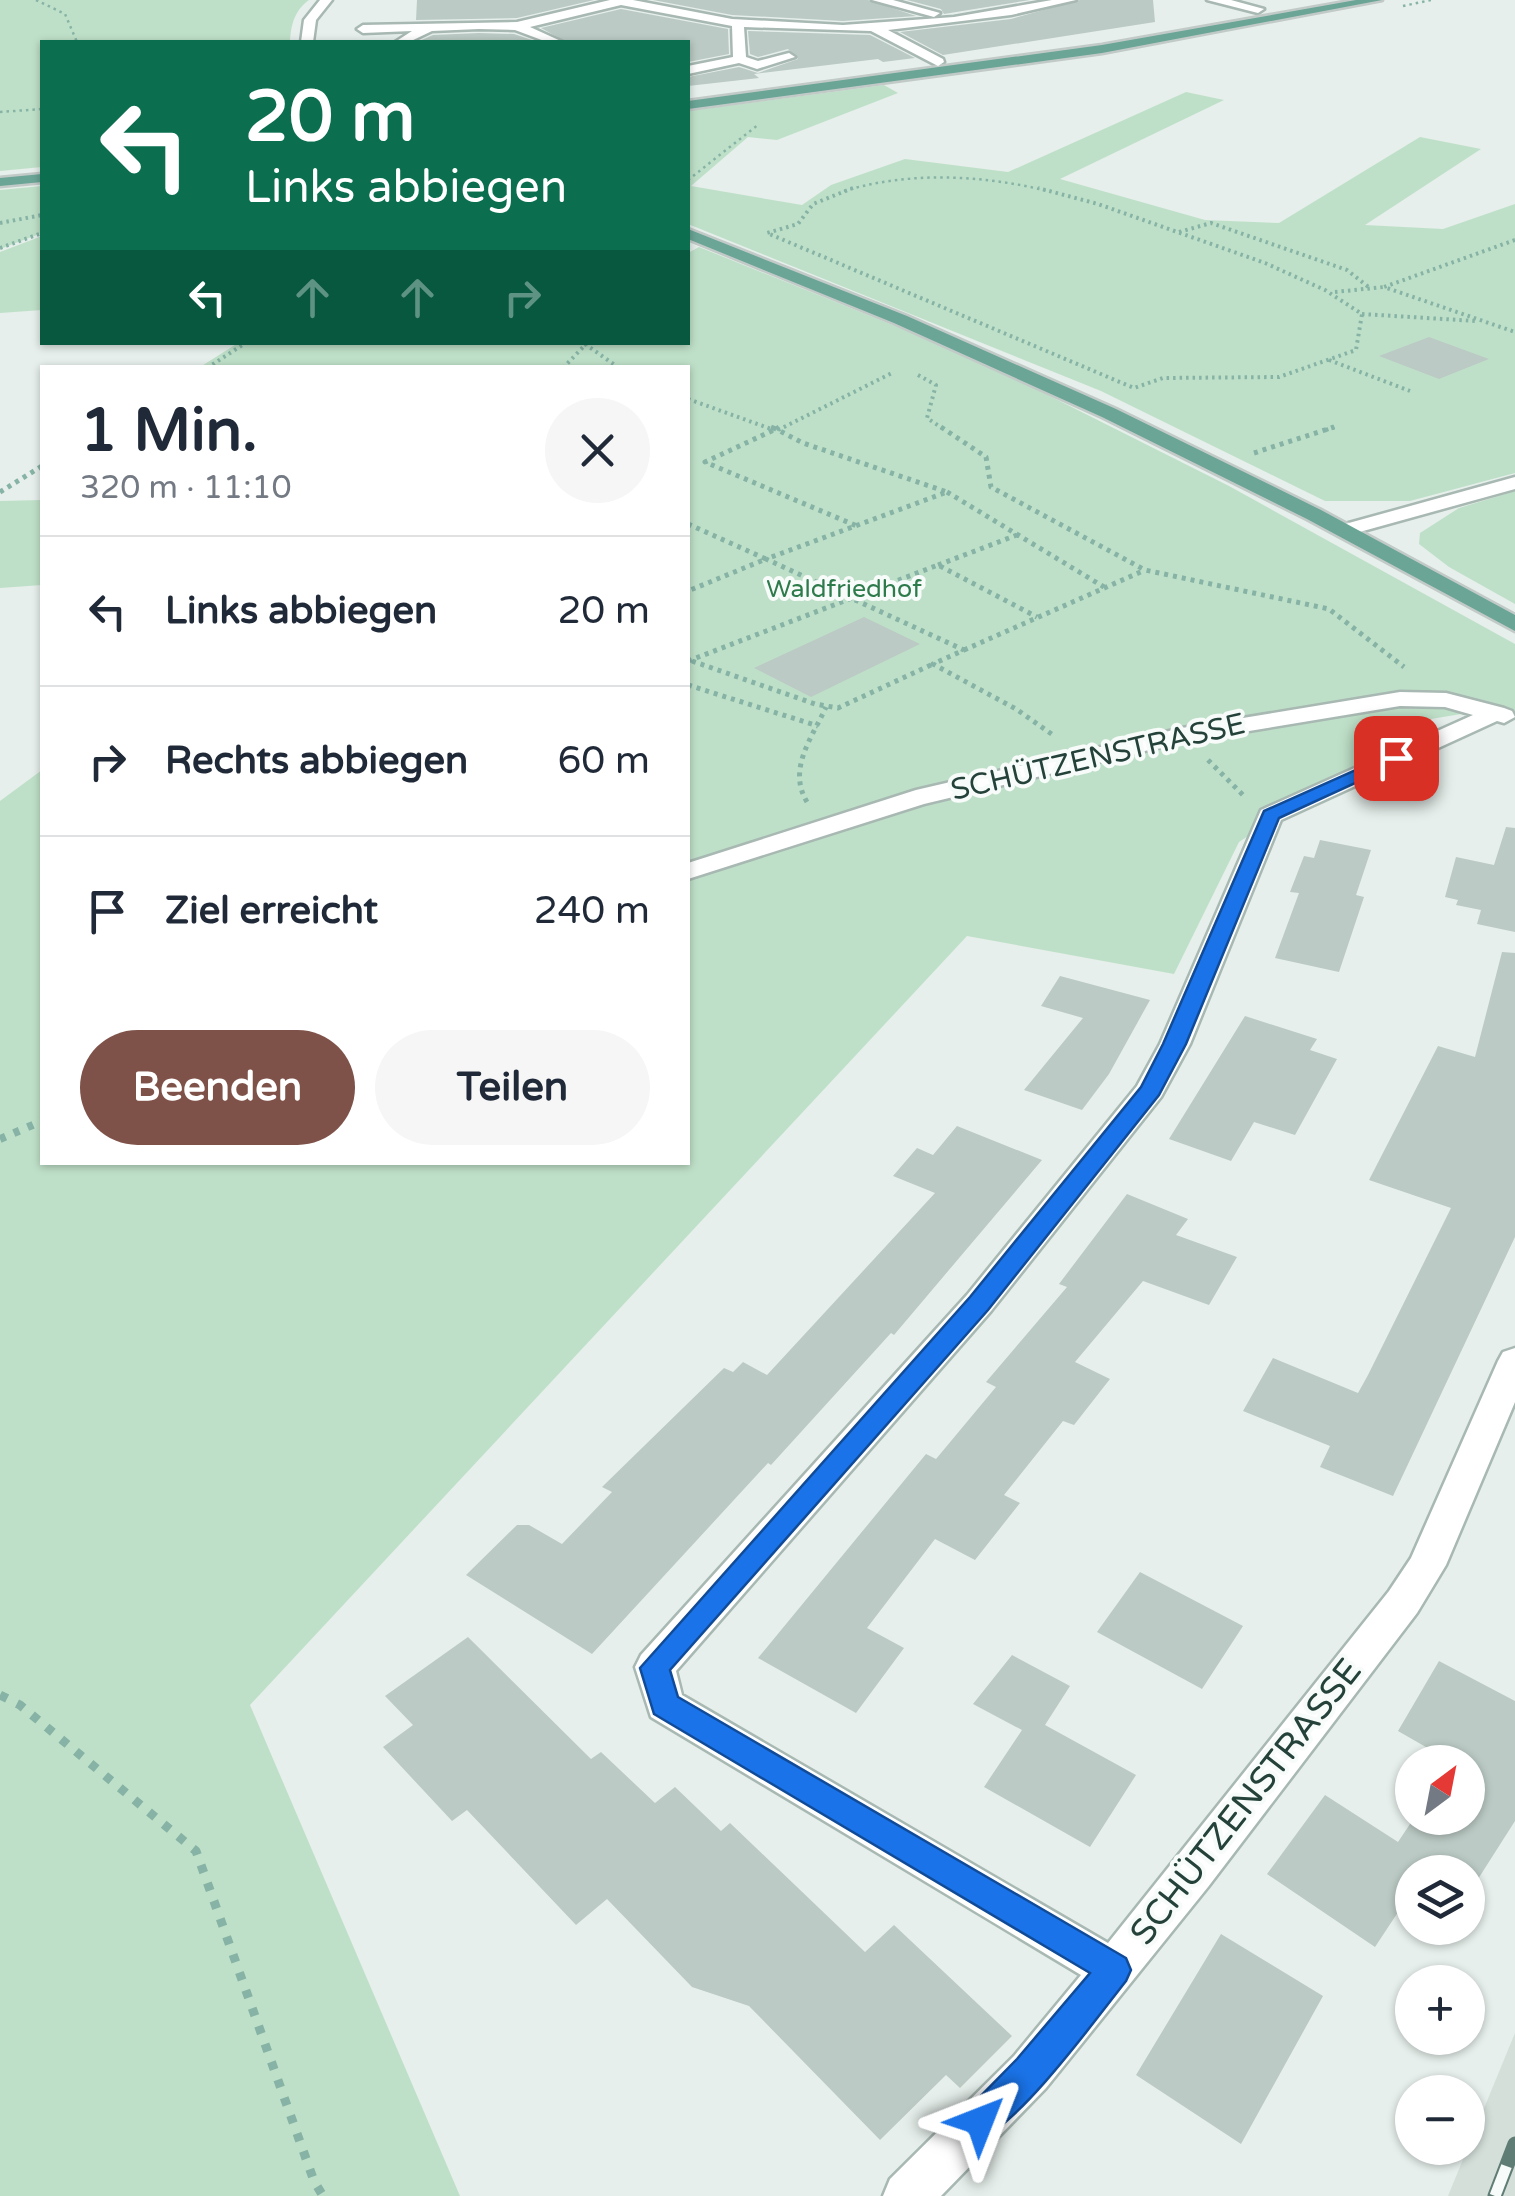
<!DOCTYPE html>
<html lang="de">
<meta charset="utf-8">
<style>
body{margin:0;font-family:"Varela Round",sans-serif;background:#f6f6f7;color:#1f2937;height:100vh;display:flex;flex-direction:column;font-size:38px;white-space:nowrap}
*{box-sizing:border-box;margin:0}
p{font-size:32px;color:#747a83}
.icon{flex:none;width:55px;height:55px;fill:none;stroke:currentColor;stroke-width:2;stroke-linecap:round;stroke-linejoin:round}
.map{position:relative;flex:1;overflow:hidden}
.side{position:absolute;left:40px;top:365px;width:650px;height:800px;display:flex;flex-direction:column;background:#fff;border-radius:0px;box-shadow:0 2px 8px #0004}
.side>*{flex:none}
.guide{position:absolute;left:40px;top:40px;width:650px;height:305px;border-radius:0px;box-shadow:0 2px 8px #0004;background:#0b6e4f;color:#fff;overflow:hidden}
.needle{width:65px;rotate:32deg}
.buttons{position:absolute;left:1395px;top:1745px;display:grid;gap:20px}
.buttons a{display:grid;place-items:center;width:90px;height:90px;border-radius:50%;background:#fff;box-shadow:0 2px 8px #0004;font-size:50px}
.pin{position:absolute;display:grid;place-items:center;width:85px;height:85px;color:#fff;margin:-42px;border-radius:20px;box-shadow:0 5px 15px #0006}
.me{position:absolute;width:110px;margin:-55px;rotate:45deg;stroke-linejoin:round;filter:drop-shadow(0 0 8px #0008)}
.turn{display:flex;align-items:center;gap:35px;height:210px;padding:0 40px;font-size:45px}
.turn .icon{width:130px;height:130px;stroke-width:2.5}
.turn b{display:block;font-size:70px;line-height:85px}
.lanes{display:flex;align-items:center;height:95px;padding:0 40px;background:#0003;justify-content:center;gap:50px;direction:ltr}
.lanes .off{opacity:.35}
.round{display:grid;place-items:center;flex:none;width:105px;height:105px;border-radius:52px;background:#f6f6f7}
.head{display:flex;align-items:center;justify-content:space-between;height:170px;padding:0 40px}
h1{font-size:60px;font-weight:700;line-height:75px}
.cta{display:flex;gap:20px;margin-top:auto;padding:20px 40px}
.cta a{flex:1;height:115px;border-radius:60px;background:#7f5249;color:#fff;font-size:40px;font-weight:700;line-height:115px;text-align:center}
.cta a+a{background:#f6f6f7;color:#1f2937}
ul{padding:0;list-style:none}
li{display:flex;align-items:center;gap:30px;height:150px;padding:0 40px;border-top:2px solid #e0e1e3}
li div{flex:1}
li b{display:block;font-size:38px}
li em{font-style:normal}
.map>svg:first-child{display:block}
.built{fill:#d4dfda}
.green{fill:#bfe0c8}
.building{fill:#bbcac4}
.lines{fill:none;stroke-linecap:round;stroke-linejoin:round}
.minor-casing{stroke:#a8b8b2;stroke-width:5}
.major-casing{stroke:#c2cac8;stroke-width:5}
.path-far4{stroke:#86b3a5;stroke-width:2.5;stroke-dasharray:2.5 4;stroke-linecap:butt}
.path-far3{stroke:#86b3a5;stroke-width:4;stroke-dasharray:2.5 4;stroke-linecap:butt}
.path-far2{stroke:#86b3a5;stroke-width:5;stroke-dasharray:4 5;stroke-linecap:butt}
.path-far1{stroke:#86b3a5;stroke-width:8;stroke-dasharray:6 9;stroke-linecap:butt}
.path{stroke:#86b3a5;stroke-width:9;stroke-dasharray:8 11;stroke-linecap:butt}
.minor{fill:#fff;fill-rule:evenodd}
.major{fill:#6aa596;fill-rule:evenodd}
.rail-casing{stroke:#5f7d75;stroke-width:15}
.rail{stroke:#f7fbf9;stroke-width:11;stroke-dasharray:32;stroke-linecap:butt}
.route{fill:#1a73e8;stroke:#114b97;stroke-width:2.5}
.labels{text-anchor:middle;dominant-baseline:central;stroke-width:8;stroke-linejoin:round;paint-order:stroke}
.far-park-label{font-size:25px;fill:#2d7a4b;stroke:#f7fbf9}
.street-label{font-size:30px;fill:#24423a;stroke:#f7fbf9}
.near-street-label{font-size:35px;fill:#24423a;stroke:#f7fbf9}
</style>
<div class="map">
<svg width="1515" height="2196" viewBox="0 0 1515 2196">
<rect width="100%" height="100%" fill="#e6efeb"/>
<path class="built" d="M1515 2033V2196H1448L1487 2101Z"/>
<path class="green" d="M0 0H309C294 11 291 25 290 42H42V167L0 171Z
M884 85 898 93 777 140 748 137 691 186 802 205 831 185 905 159 1008 172 1186 92 1224 100 1060 179 1205 220 1279 223 1420 137 1481 149 1365 225 1443 229 1515 204V473L1410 501H1325L1101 391 688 224V111Z
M42 186V233L0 249V190Z
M42 236V310L0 313V252Z
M699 247 955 350 1022 382 1229 486 1515 644V714L1467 713 1425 720 1239 842 1174 974 967 936 250 1705 460 2196H0V801L42 770V1162H688V368L200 367 238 343 688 342V253Z
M1515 491V604L1449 567 1419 544 1420 533 1459 508Z
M42 500V585L0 588V501Z"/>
<path class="building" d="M417 0H594L517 18 416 20Z
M653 0H868L916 16 843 21 732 15Z
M907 0H1030L944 14 941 9Z
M1080 0H1153L1155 22 943 55 900 32 1011 19Z
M621 9 728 29 729 54 688 62V42H566L541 28Z
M748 31 870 35 915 58 883 62 878 59 754 74 759 78 688 86V77L739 67 758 73 798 59 788 49 758 57 750 54Z
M479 33 514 34 538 42H417L433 35Z
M1429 337 1489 359 1439 379 1379 356Z
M864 617 920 644 811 697 754 668Z
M1506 827 1515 828V932L1477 924 1481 910 1456 905 1458 900 1445 897 1456 857 1494 865Z
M1320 840 1371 850 1356 895 1364 897 1339 972 1275 958 1299 893 1290 892 1304 856 1314 858Z
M1502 952 1515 953V1237L1393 1496 1320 1467 1330 1446 1243 1411 1273 1358 1358 1393 1368 1375 1451 1208 1369 1180 1438 1046 1475 1057Z
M1060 976 1150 1000 1109 1074 1082 1110 1024 1090 1083 1018 1041 1006Z
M1245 1016 1317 1039 1310 1050 1337 1059 1295 1135 1254 1122 1231 1161 1169 1139Z
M957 1126 1042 1160 894 1335 891 1333 771 1465 768 1463 592 1654 466 1575 517 1525H529L562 1544 612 1492 602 1487 724 1368 733 1372 743 1362 767 1375 935 1193 893 1176 917 1148 933 1155Z
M1127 1194 1188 1219 1176 1235 1237 1257 1209 1305 1143 1281 1075 1362 1110 1379 1074 1425 1063 1421 1004 1495 1020 1503 975 1560 935 1539 867 1628 904 1648 856 1713 758 1658 926 1454 936 1459 996 1387 986 1382 1067 1287 1059 1284Z
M1140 1572 1243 1626 1202 1689 1097 1632Z
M468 1637 591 1759 601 1752 655 1803 675 1787 721 1831 730 1823 865 1952 894 1925 1012 2036 960 2088 946 2075 880 2140 749 2006 692 1987 607 1899 576 1925 467 1810 452 1821 383 1747 413 1725 385 1696Z
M1012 1655 1070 1686 1045 1725 1136 1775 1090 1847 984 1787 1022 1730 973 1704Z
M1439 1661 1515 1701V1821L1471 1890 1468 1887V1872H1445L1431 1864 1425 1872H1412V1891L1375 1947 1267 1874 1325 1795 1398 1842 1414 1818H1468V1762H1452L1398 1731Z
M1221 1934 1323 1996 1241 2144 1136 2075Z"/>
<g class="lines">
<defs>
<path id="minor" d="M320 0H332L316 20 313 42H301L304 20Z
M610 0H633L732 19 843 25 954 17 1052 0H1076L1011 15 888 30 943 59 944 62 938 66 871 31 744 27 746 57 758 61 789 53 795 57 757 69 739 63 688 74V66L733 57 732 26 621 5 530 27 563 42H547L515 30 479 29 432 31 409 42H395L412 31 363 33 357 29 363 25 517 22Z
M872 0H893L940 13 934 17Z
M1207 0H1231L1264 9 1258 13Z
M1515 477V489L1345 536 1335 530 1338 526Z
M1400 692 1446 693 1504 708 1512 711 1515 717 1504 723 1497 721 1281 820 1190 1044 1161 1097 991 1311 676 1671 682 1695 1108 1943 1389 1591 1411 1558 1498 1361 1503 1352 1515 1348V1402L1446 1565 1417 1613 1208 1887 1046 2088 941 2196H883L890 2179 1014 2056 1081 1975 651 1717 635 1667 641 1655 967 1295 1137 1086 1160 1044 1261 810 1473 715 1445 707 1400 706 1182 742 924 804 688 879V863L916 790 1182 728Z"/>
<path id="major" d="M1356 0H1382L1102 53 688 109V101L1102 45Z
M42 174V182L0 186V178Z
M688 229 907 316 1116 409 1321 510 1515 615V631L1307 519 1102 417 894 323 688 239Z"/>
</defs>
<use href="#minor" class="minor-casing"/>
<use href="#major" class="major-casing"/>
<path class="path-far4" d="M36 0 65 14 77 42
M1403 6 1431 0
M0 112 42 109
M688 180 759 124
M844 191C910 171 982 175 1048 191"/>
<path class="path-far3" d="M853 188 813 204 798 224 767 233 1134 388 1163 378 1279 377 1356 350 1362 314 1325 290 1265 263 1098 204 1038 188
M0 223 42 215
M1179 232 1211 223 1347 270 1371 289
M1515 240 1384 287 1515 332
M0 248 42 233
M1335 292 1384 287
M1362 314 1476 321
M585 344 619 368
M1329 360 1410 391
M207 368 247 342
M563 368 587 343
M918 375 936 385 927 418 945 430
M688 399 774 430
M778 430 894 372
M1326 430 1338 426"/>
<path class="path-far2" d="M771 427 776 429 705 462 857 526
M779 427 776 429 803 443 947 492 766 559 964 650 933 664 1016 709 1053 735
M941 427 986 457 991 487 1145 570 1329 609 1404 667
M1254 453 1334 427
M0 492 42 466
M947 492 1104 587
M688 524 766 559 688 591
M938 565 1017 535
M964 650 1145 570
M688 661 938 565 1037 617
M692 661 815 704 838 708 933 664
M688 685 818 726
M1208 760 1245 797
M807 802C787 769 812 738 826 707"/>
<path class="path-far1" d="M0 1139 42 1121"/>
<path class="path" d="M0 1695 20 1705 196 1851 314 2181 323 2196"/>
<use href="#minor" class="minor"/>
<use href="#major" class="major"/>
<defs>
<path id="rail" d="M1495 2196 1515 2144"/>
</defs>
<use href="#rail" class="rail-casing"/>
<use href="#rail" class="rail"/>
</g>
<path class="route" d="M1396 752 1403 754V761L1279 818 1186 1044 1159 1095 988 1310 670 1670 678 1697 1126 1958 1131 1970 1126 1981C1096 2019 1021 2122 980 2139L968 2134 963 2121 968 2109 1017 2059 1090 1973 654 1714 640 1668 970 1297 1141 1087 1163 1044 1264 811Z"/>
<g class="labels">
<g class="far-park-label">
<text x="844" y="589">Waldfriedhof</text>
</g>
<g class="street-label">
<text transform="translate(1098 757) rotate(-13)">SCHÜTZENSTRASSE</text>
</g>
<g class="near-street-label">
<text transform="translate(1246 1802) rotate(-52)">SCHÜTZENSTRASSE</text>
</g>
</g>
</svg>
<div class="buttons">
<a><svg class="needle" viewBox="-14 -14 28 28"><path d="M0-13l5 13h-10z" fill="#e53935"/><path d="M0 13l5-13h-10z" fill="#747a83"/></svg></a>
<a><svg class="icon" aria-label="layers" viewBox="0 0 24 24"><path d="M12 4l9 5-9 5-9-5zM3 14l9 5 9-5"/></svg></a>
<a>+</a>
<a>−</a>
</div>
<div class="pin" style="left:1396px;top:758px;background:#d93025"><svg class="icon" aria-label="arrive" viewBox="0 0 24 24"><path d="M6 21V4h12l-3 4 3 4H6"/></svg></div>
<svg class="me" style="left:980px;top:2121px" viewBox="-20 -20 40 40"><path d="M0-17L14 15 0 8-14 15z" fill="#1a73e8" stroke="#fff" stroke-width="4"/></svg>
<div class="guide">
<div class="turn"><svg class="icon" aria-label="left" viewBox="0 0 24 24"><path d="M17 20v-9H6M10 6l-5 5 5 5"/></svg><div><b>20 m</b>Links abbiegen</div></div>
<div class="lanes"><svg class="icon" aria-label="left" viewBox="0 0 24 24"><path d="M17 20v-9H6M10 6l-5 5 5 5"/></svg><svg class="icon off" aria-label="ahead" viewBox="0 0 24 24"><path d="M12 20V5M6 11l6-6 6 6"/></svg><svg class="icon off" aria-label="ahead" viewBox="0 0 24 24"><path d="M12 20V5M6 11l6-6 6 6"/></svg><svg class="icon off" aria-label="right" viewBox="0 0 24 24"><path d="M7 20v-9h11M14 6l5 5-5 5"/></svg></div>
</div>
<section class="side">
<div class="head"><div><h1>1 Min.</h1><p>320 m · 11:10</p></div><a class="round"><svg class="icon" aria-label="close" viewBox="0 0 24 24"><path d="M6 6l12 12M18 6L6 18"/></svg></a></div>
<ul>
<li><svg class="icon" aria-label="left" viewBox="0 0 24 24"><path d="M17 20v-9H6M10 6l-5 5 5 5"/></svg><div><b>Links abbiegen</b></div><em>20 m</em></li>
<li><svg class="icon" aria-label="right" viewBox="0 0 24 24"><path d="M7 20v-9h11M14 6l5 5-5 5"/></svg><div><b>Rechts abbiegen</b></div><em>60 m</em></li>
<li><svg class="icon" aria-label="arrive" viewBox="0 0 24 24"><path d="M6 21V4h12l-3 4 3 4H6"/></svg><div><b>Ziel erreicht</b></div><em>240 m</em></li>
</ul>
<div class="cta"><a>Beenden</a><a>Teilen</a></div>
</section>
</div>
